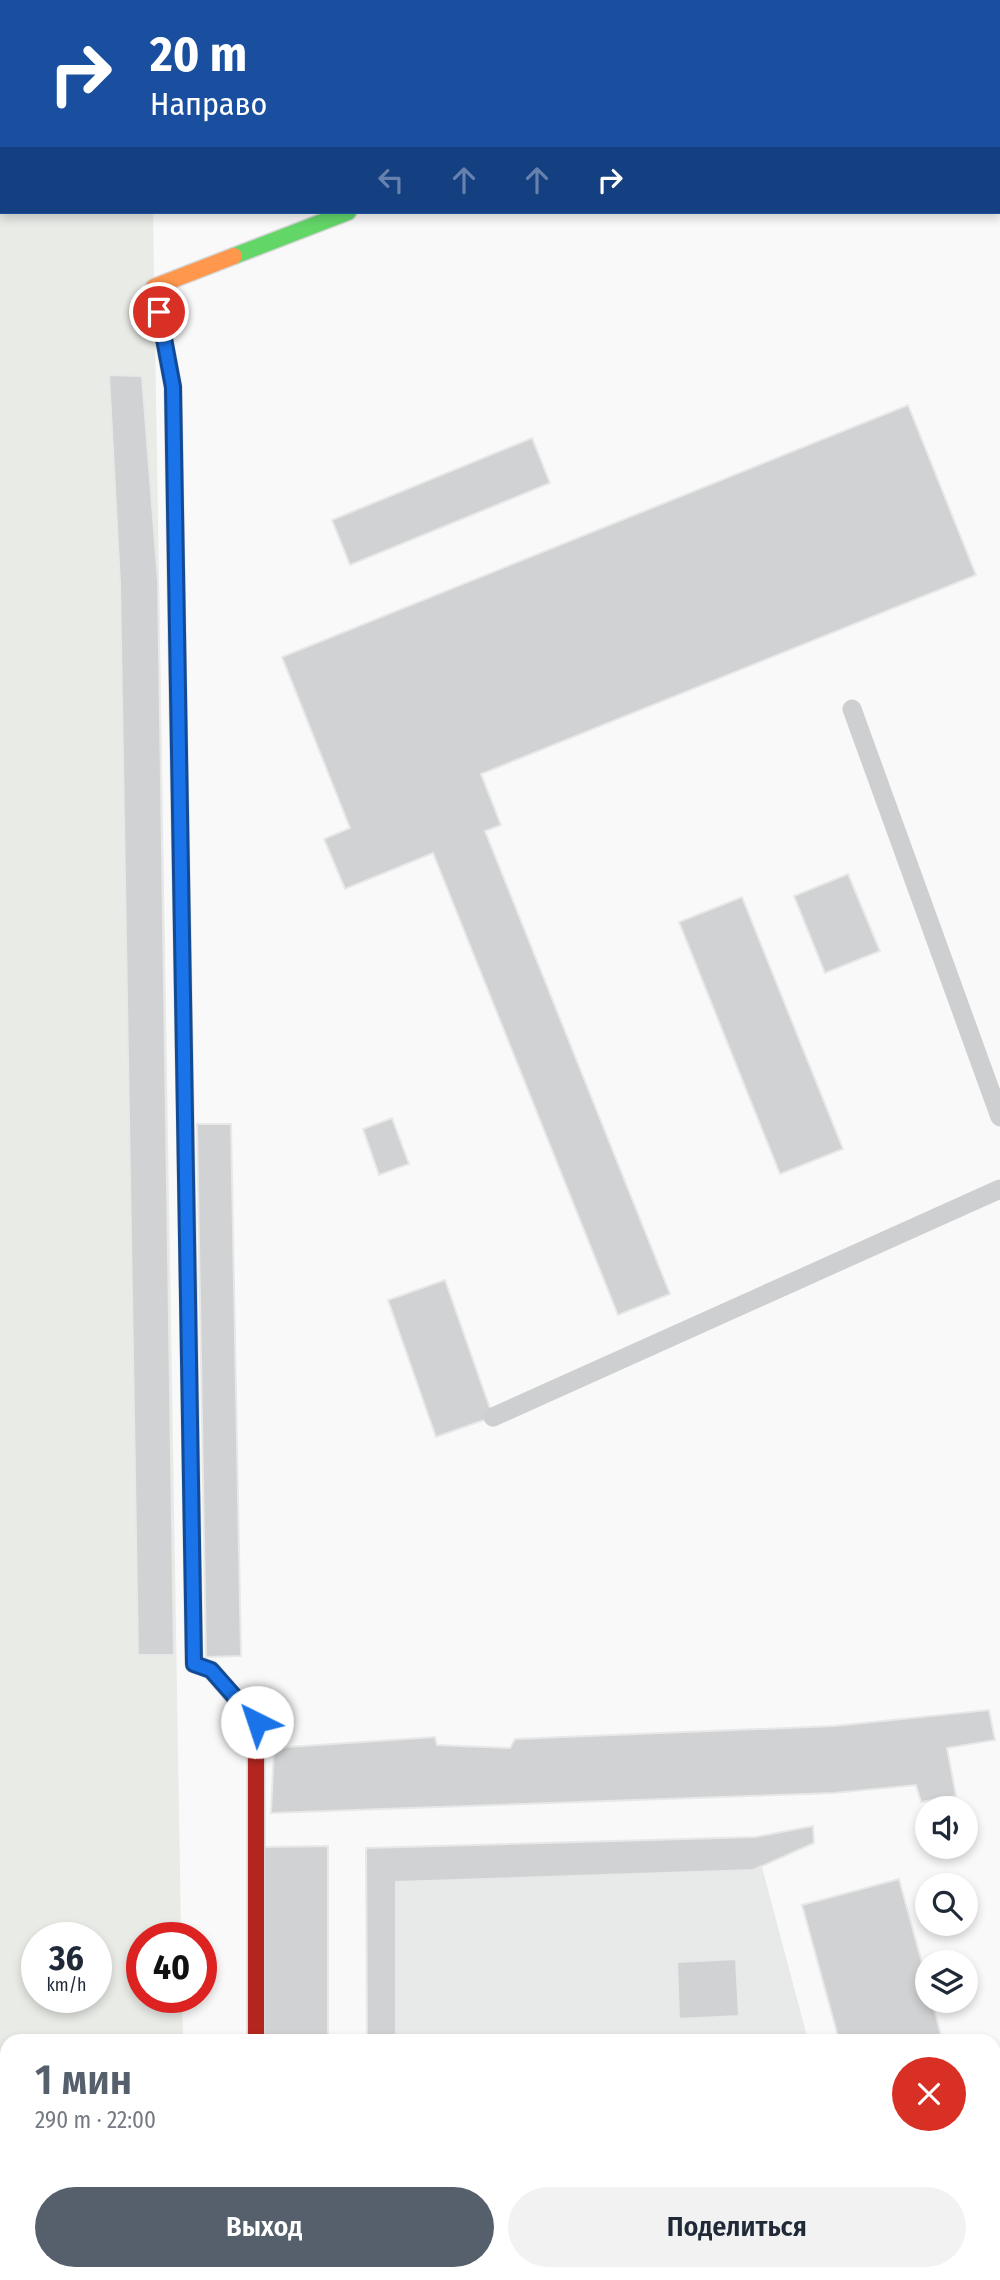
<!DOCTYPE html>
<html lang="ru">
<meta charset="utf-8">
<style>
body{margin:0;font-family:"Fira Sans Condensed",sans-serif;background:#f2f2f3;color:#1f2937;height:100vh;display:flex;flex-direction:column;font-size:26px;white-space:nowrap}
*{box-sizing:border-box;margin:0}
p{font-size:23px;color:#747a83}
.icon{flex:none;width:38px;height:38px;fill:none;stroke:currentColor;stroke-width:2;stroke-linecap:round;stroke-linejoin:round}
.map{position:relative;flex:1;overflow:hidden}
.details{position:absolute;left:0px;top:2034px;width:1001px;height:247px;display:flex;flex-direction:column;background:#fff;border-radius:21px 21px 0 0;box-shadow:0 4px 10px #0003}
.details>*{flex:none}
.banner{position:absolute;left:0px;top:0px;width:1001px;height:214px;box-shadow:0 4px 10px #0003;background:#1a4fa0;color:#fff;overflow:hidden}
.tools{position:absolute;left:915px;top:1796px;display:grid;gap:14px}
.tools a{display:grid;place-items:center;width:63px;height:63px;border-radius:50%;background:#fff;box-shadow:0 4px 10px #0003;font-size:35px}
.speed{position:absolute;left:21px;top:1922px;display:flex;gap:14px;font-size:35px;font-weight:700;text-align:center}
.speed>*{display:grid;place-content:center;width:91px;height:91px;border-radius:50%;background:#fff;box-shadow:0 4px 10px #0003;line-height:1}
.speed small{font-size:18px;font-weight:400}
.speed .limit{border:10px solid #d22;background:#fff;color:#111}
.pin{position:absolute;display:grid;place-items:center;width:60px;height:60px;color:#fff;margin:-30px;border:4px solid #fff;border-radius:50%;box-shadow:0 2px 7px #0007}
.me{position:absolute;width:77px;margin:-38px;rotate:319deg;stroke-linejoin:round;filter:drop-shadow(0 0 5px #0008)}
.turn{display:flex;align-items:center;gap:24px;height:147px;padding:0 35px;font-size:32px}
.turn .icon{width:91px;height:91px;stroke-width:2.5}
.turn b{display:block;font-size:49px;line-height:60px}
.lanes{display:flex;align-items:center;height:66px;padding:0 35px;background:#0003;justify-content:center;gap:35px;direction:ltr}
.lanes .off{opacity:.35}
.round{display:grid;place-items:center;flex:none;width:74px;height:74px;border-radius:37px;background:#f2f2f3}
.overview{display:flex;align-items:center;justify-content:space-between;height:119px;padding:0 35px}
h1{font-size:42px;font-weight:600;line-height:52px;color:#56606c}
.action{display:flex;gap:14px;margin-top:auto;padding:14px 35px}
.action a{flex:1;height:80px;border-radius:42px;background:#56606c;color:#fff;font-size:28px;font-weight:600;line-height:80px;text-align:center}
.action a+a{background:#f2f2f3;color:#1f2937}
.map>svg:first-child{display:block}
.built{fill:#e8e9e9}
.green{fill:#e8ebe6;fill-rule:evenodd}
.building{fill:#d0d2d3;stroke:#e8e8e8;stroke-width:2}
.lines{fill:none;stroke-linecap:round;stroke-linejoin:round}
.fast-casing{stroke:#d5d6d7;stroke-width:19}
.slow-casing{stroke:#d5d6d7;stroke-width:19}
.jam-casing{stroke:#d5d6d7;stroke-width:19}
.lane{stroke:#cecfd0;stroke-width:19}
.street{stroke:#cecfd0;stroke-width:38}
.fast{stroke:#63d668;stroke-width:16}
.slow{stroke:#ff974d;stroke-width:16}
.jam{stroke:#b3261e;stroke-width:16}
.route-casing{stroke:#114b97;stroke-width:18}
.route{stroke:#1a73e8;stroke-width:12}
</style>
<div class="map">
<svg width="1000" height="2280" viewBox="0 0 1000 2280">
<rect width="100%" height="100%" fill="#f9f9f9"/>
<path class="built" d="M762 1867 808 2040H396V1882L753 1870Z
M396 2273H869L871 2280H396Z"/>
<path class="green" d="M0 49 2 51V212H153L181 1937H142V1997H182L183 2040H7V2273H187V2280H0ZM37 1937H96V1997H37Z"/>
<path class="building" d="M109 375 142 376 158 581 174 1655H138L120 583Z
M908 405 976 575 481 774 501 825 485 831 670 1294 618 1315 433 853 345 889 324 839 350 828 282 657Z
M532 438 550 483 350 565 332 520Z
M848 874 880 951 825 973 794 896Z
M742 897 843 1149 780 1174 679 922Z
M392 1118 409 1164 379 1175 363 1129Z
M197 1124H231L241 1656 206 1657Z
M445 1280 493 1417 436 1437 388 1300Z
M989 1710 995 1740 947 1748 956 1796 921 1802 916 1785 834 1793 271 1813 274 1748 435 1737 437 1745 510 1748 515 1739 834 1726Z
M813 1826 814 1843 753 1870 396 1882V2040H367L366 1848 755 1837Z
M328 1846V2040H264L263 1847Z
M899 1879 928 1985V2000H932L942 2040H839L802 1905Z
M736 1959 739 2016 679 2019 677 1962Z
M994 2231 1000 2253V2280H904L902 2273H994Z
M265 2273H329V2280H265Z
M369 2273H396V2280H369Z"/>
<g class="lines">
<defs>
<path id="fast" d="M234 256 348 212
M177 640 188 1285"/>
<path id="slow" d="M177 640 173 387 154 287 234 256
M188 1285 194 1664 211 1670 248 1713"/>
<path id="jam" d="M248 1713 256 1722V2040"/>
</defs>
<use href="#fast" class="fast-casing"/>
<use href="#slow" class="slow-casing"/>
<use href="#jam" class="jam-casing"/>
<path class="lane" d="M852 709 1000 1117
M493 1417 1000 1189"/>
<path class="street" d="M783 2 786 0
M255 2280V2273"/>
<use href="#fast" class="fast"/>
<use href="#slow" class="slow"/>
<use href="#jam" class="jam"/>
</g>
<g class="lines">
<defs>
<path id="route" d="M159 312 173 387 194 1664 211 1670 257 1722"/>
</defs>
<use href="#route" class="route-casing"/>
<use href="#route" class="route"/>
</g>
</svg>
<div class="tools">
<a><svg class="icon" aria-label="sound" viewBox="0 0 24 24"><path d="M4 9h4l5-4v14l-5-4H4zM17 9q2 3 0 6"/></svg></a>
<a><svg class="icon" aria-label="search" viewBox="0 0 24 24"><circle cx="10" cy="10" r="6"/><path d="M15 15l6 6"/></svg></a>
<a><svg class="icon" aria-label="layers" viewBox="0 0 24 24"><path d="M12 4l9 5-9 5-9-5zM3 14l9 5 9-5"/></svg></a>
</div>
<div class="speed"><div>36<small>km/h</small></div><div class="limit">40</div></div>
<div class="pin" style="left:159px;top:312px;background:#d93025"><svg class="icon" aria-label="arrive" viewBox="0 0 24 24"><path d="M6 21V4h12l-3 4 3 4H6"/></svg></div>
<svg class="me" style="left:257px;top:1722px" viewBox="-20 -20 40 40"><circle r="19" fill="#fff"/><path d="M0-13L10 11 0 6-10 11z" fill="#1a73e8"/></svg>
<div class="banner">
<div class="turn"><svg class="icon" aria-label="right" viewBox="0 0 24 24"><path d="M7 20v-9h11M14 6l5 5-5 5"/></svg><div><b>20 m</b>Направо</div></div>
<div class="lanes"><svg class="icon off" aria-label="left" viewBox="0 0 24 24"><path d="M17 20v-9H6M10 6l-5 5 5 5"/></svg><svg class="icon off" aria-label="ahead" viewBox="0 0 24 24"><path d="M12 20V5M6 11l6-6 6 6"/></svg><svg class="icon off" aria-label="ahead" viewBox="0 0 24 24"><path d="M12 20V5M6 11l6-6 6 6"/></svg><svg class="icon" aria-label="right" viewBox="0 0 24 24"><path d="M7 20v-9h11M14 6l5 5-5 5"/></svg></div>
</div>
<section class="details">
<div class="overview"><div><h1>1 мин</h1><p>290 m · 22:00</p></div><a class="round" style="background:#d93025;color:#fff"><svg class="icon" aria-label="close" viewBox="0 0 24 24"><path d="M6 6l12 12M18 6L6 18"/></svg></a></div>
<div class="action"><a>Выход</a><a>Поделиться</a></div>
</section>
</div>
